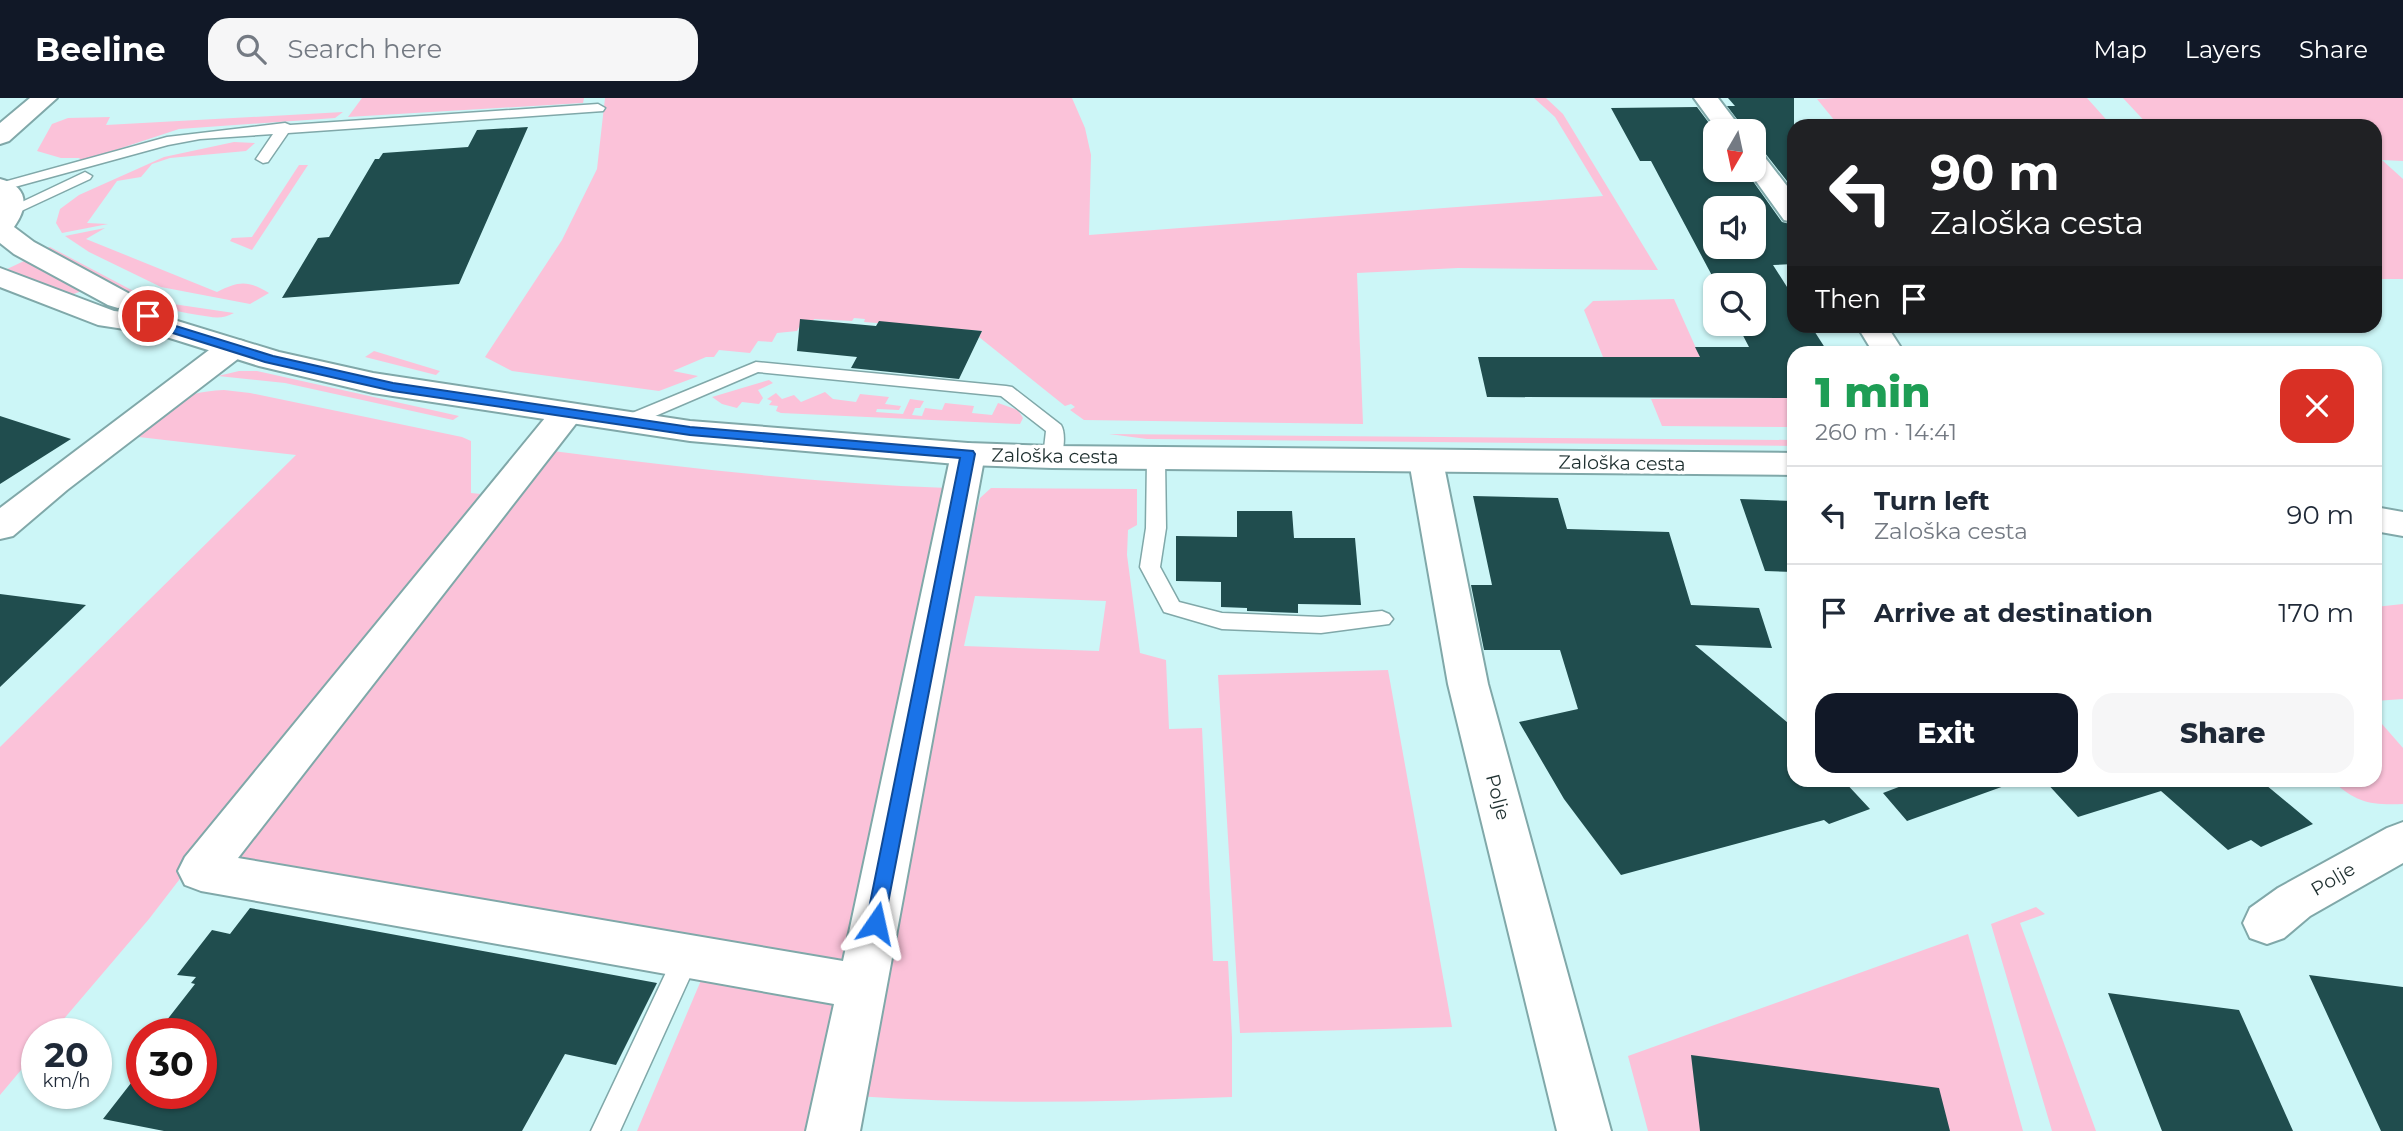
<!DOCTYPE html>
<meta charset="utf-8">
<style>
body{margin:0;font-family:Montserrat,sans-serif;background:#f6f6f7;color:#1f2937;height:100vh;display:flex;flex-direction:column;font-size:26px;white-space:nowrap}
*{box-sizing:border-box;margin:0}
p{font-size:23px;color:#747a83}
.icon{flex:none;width:38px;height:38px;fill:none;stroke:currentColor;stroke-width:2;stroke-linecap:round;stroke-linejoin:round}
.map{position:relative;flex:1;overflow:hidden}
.drawer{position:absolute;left:1787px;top:248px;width:595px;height:441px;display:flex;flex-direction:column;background:#fff;border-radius:21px;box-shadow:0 2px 5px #0004}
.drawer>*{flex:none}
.hud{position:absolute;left:1787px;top:21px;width:595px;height:214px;border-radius:21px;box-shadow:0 2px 5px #0004;background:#202124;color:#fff;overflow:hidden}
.needle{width:46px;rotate:189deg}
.buttons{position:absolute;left:1703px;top:21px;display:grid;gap:14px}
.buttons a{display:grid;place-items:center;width:63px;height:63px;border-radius:14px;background:#fff;box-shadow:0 2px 5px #0004;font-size:35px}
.speed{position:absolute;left:21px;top:920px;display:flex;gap:14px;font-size:35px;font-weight:700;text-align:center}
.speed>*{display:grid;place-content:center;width:91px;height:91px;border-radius:50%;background:#fff;box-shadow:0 2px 5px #0004;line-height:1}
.speed small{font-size:18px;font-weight:400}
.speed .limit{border:10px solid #d22;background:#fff;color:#111}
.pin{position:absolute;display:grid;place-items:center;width:60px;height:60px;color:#fff;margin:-30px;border:4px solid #fff;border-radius:50%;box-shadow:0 2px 7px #0007}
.me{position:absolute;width:77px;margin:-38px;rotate:11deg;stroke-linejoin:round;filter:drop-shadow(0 0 5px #0008)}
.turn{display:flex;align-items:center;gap:24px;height:147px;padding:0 28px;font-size:32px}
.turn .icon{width:91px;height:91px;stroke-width:2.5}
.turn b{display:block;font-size:49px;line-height:60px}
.then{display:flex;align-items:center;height:66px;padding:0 28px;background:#0003;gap:14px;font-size:26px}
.round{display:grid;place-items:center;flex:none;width:74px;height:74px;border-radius:21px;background:#f6f6f7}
.head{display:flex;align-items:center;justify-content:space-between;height:119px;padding:0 28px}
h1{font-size:42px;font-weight:800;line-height:52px;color:#1e9e55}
.button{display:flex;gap:14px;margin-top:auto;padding:14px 28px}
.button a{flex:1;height:80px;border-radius:21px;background:#111827;color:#fff;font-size:28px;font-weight:800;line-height:80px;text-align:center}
.button a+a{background:#f6f6f7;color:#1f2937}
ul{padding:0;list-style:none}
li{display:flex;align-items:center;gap:21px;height:98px;padding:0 28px;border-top:2px solid #e0e1e3}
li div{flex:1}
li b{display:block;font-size:26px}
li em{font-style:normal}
header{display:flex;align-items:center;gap:42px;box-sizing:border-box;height:98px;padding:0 35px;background:#111827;color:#fff}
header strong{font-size:33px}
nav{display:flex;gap:38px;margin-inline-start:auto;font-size:24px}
.search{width:490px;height:63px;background:#f6f6f7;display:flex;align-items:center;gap:18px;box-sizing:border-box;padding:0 24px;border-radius:21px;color:#747a83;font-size:26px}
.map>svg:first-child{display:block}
.green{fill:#fbc2d9;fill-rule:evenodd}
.building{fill:#204d4e;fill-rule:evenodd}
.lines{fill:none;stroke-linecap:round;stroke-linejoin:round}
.lane-casing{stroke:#80a8a9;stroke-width:3}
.street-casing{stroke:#80a8a9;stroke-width:4}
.secondary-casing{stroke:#80a8a9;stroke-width:4}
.lane{fill:#fff;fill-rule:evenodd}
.street{fill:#fff;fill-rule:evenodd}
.secondary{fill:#fff;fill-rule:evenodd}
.route{fill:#1a73e8;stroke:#114b97;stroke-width:2}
.labels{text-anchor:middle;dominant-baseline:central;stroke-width:7;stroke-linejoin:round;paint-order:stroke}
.street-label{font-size:19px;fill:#1e2f2f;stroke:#fff}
</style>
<header>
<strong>Beeline</strong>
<div class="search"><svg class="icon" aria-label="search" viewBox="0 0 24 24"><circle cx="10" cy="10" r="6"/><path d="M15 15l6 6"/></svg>Search here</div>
<nav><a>Map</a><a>Layers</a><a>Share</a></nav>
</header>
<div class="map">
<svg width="2403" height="1033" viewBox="0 0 2403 1033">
<rect width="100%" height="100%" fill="#ccf6f7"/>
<path class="green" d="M362 0H584L583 5 348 19Z
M605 0H1072L1085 30 1091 57 1089 137 1603 98 1555 19 1534 0H1546L1563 16 1658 172 1458 170 1357 175 1363 326 1084 322 1070 312 1075 309 1071 306 1065 308 979 239 982 233 864 224 865 221 854 220 852 223 814 221 809 230 799 229 797 233 777 235 772 244 758 243 750 255 719 252 714 259H706L673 273 698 278 696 279 659 293 512 273 485 259 562 142 597 71Z
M1836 0H2087L2112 28H1839L1817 1Z
M2123 0H2403V63L2382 62 2403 81V181H2375V28H2149Z
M343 14 335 20 179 31 82 63 79 60H61L37 53 52 26 68 20 110 19 106 27Z
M234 44 255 45 246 53 170 60 152 66 141 79 117 83 87 125 108 126 62 135 56 125 60 111 79 97 164 59Z
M299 67H308L252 152 230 143 232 140 252 139Z
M105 130 86 141 217 194C239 183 247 182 269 195L250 206 161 189 89 154 65 138Z
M50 149 143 198 173 206 234 215C221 222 212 219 198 217 140 209 93 179 44 151Z
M24 163 79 192V194L71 197 5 172Z
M1674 201 1700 259H1603L1584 212 1593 203Z
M374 253 440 273 436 277 365 259Z
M239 273H257L459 318 453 322 285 285 218 278Z
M769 282 773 285 758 292 763 300 759 306 742 304 737 310 722 306 712 299Z
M224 292 250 295 462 339 471 343V395L481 396 470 416 313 608 149 821 51 936H37V953L0 997V649L296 357 130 338C166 310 176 294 224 292Z
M825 294 833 301 856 304 860 296 889 299 885 306 901 308 899 312 877 311 876 314 903 316 910 301 924 303 920 310H915L912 317 922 318 925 310 942 312 945 305 974 308 972 315 992 317 998 305 1018 312 1023 320 1020 326 781 315 776 313 778 308 769 307 772 303 767 301 776 295 782 301 794 297 801 304Z
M1794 300V329L1662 328 1651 301Z
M1109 336 1794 342V348L1147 341Z
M553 353C685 370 815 385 948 390L859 852 842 869 237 762V744Z
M991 390 1137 391V427L1128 432 1127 457 1140 555 1166 562 1169 631 1202 630 1213 863H1228L1232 939V999C1107 1004 981 1007 856 998L959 480 980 400ZM975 498 1106 503 1099 553 964 548Z
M2403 506V601L2375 603V509Z
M1388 572 1452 929 1240 935 1218 577Z
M2375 618 2403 650V706C2369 707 2358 705 2332 683L2375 682Z
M2036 809 2045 816 2020 825 2096 1033H2052L1991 826Z
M1968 836 2023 1033H1648L1628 958Z
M702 880 850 900 811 1033H637Z"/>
<path class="building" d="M1728 0H1794V92L1765 55 1754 52V33H1746L1727 8H1735Z
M1697 9 1715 33V72H1745L1782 124 1794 127V166L1773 167 1794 200V228H1811L1829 256H1794V300L1487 299 1478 259H1700L1695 249H1749L1737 226H1754V187H1717L1651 63H1640L1611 10ZM1715 110H1754V149H1715Z
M528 29 459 186 282 200 318 140 329 139 375 61H379L383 55 468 49 477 32Z
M800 221 876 228 879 223 982 233 959 281 851 270 857 259 797 253Z
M0 318 71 341 0 386Z
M1473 398 1558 400 1567 431 1669 434 1691 507 1759 510 1772 550 1695 547 1794 630V682H1843L1870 711 1829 726 1824 722 1621 777 1564 701 1519 624 1578 611 1560 552H1484L1471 487H1492Z
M1740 401 1794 403V474L1765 473Z
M1237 413H1292L1294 440H1355L1361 507 1298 506V515L1247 513V510L1221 509V484L1176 483V438L1237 439Z
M0 496 86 507 0 589Z
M1917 682H2006L2007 687 1907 723 1883 695Z
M2044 682H2260L2313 726 2261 749 2251 742 2228 752 2161 693 2078 719Z
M250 810 657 885 616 967 565 956 522 1033H164L103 1021 142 971V996H201V936H156L195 886 191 885 196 879 177 877 212 832 230 836Z
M2309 877 2403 889V1033H2381Z
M2108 895 2239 912 2293 1033H2162Z
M1691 957 1939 990 1950 1033H1700Z"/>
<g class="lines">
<defs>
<path id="lane" d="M598 6 605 10 603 13 288 35 268 64 263 65 256 61 273 36 200 41 168 47 0 93V85L167 39 285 25 290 27Z
M85 74 92 78 90 81 17 115H7L5 112Z
M756 264 1006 288 1012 289 1061 327C1066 335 1064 355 1059 363H1045L1043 359 1046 333 1001 298 758 274 632 328 626 330 617 324 620 320Z
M1156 354 1165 360 1166 430 1160 469 1179 504 1222 515 1321 519 1382 513 1389 516 1393 521 1389 526 1321 535 1222 531 1164 514 1140 469 1146 430 1147 360Z
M687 845 696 849 700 857 620 1033H591L678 849Z"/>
<path id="street" d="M1694 0H1718L1743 33H1718Z
M1754 54 1763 57 1794 97V124L1784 122 1748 72H1754Z
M1857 228H1887L1905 256H1874Z
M232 241 243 243 248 250 243 257 67 392 13 438 0 441V410L221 243Z
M566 306 578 309 582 316 578 323 238 760 843 863 951 356 956 348 968 345 980 348 985 356 860 1033H806L834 906 201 793 185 787 178 773 185 759 554 309Z
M1426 352 1438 355 1443 363 1488 586 1611 1033H1557L1448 586 1409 363 1414 355Z
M2403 724V765L2310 818 2284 840 2267 846 2250 840 2243 825 2250 810 2278 790 2387 730Z"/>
<path id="secondary" d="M30 0H57L9 43 0 46V25Z
M0 81C28 88 29 108 14 129L34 144 128 195 133 201 128 207 118 210 108 207 14 156 0 145Z
M0 170 114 213 161 218 279 254 373 275 690 323 968 345 1052 348 1794 355V377L1052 370 968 367 690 343 373 295 259 268 157 236 98 227 0 189Z
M2375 409 2403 414V438L2375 433Z"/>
</defs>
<use href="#lane" class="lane-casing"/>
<use href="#street" class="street-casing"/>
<use href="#secondary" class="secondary-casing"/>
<use href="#lane" class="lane"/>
<use href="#street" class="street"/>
<use href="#secondary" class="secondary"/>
</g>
<path class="route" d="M148 214 166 225 273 258 393 285 690 329 973 353 975 356 883 831 876 834 869 831 866 825 960 360 690 337 393 293 265 264 157 230 141 218Z"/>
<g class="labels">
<g class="street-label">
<text transform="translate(1055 358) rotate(1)">Zaloška cesta</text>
<text transform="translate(1622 365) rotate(1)">Zaloška cesta</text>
<text transform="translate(1498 699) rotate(75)">Polje</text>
<text transform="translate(2333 781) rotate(-30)">Polje</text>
</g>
</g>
</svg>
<div class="buttons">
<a><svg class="needle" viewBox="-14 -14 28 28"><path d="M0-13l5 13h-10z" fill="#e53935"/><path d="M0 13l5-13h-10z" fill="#747a83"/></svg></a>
<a><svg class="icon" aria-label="sound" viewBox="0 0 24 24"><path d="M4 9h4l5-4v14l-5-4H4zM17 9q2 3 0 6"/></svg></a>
<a><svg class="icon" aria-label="search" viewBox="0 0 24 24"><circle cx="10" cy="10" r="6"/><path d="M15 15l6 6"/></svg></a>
</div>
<div class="speed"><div>20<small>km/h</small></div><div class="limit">30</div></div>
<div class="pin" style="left:148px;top:218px;background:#d93025"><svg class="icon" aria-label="arrive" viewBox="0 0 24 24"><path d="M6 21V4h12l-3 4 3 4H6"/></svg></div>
<svg class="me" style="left:876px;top:825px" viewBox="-20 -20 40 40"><path d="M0-17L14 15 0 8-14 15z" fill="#1a73e8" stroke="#fff" stroke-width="4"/></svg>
<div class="hud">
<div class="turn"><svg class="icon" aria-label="left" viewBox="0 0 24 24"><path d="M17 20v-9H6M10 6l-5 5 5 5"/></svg><div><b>90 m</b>Zaloška cesta</div></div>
<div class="then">Then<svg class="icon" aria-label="arrive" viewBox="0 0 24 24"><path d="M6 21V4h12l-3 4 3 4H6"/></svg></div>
</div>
<section class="drawer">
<div class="head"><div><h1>1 min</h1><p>260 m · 14:41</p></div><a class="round" style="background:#d93025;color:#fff"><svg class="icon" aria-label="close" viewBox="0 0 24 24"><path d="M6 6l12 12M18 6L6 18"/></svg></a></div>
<ul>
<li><svg class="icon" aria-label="left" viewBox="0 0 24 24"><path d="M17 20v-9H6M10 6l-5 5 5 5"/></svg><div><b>Turn left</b><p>Zaloška cesta</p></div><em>90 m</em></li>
<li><svg class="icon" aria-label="arrive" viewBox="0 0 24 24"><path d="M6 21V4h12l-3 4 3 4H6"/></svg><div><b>Arrive at destination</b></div><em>170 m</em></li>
</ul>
<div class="button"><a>Exit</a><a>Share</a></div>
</section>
</div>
